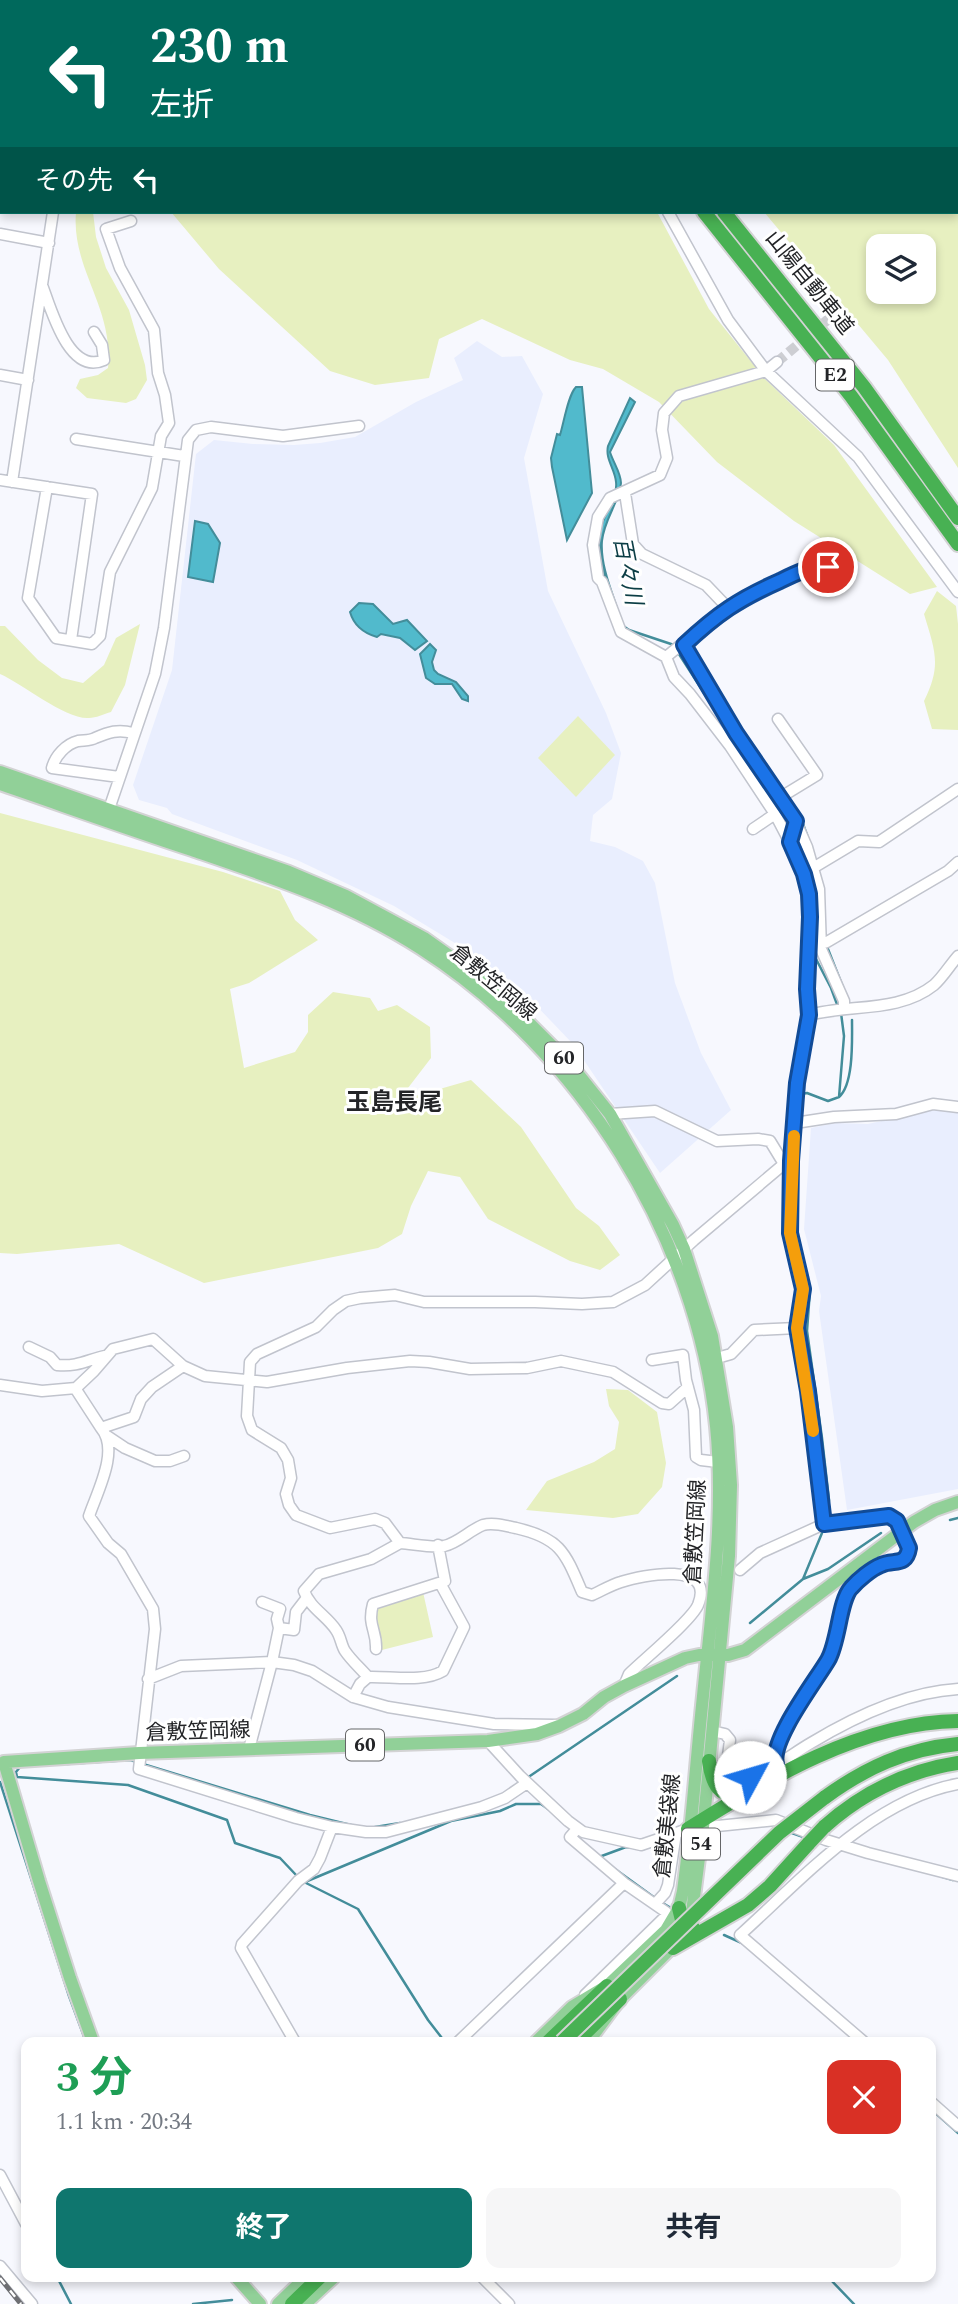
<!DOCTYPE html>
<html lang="ja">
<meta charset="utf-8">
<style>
body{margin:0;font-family:Spectral,"Noto Sans JP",serif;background:#f6f6f7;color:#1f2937;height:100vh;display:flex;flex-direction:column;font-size:26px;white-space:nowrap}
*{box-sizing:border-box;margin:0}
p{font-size:23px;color:#747a83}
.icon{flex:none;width:38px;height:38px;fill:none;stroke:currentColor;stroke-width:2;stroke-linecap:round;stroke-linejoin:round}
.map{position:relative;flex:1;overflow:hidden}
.sheet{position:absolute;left:21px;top:2037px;width:915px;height:245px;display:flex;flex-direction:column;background:#fff;border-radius:14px;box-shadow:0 4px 10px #0003}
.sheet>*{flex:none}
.hud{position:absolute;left:0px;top:0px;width:959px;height:214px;box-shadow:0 4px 10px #0003;background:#00695c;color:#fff;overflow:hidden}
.buttons{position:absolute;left:866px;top:234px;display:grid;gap:14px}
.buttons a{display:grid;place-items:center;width:70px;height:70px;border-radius:14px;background:#fff;box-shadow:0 4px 10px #0003;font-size:35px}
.pin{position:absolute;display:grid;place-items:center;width:60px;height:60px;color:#fff;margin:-30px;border:4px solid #fff;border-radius:50%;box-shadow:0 2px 7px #0007}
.me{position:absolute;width:77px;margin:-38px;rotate:51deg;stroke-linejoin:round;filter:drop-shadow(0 0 5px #0008)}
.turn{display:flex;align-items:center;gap:24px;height:147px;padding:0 35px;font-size:32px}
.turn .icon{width:91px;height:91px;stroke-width:2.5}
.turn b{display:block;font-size:49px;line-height:60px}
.then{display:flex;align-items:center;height:66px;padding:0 35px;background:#0003;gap:14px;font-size:26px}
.round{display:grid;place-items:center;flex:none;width:74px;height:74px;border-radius:14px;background:#f6f6f7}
.overview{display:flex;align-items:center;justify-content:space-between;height:119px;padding:0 35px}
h1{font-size:42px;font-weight:700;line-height:52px;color:#1e9e55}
.primary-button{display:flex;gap:14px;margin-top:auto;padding:14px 35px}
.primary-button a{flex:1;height:80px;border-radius:14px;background:#0f766e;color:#fff;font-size:28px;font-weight:700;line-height:80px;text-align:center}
.primary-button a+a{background:#f6f6f7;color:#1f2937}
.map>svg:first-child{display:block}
.built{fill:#e9eefe}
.green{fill:#e7f0c0;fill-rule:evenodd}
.water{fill:#51bacc;stroke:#438d9a;stroke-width:2}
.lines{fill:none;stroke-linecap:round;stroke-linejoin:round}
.stream{stroke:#438d9a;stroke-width:2.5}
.minor-tunnel{stroke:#cdced3;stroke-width:10;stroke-dasharray:10 5;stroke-linecap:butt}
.minor-casing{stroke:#c1c4cd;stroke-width:13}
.major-casing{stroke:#d3d3d4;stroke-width:16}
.highway-casing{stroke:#d3d3d4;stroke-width:18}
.minor{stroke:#fff;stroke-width:10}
.major{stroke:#91d098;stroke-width:12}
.highway{stroke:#48b153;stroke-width:14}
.rail-casing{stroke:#6e6f73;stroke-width:5}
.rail{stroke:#fff;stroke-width:2.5;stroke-dasharray:8;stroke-linecap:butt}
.highway-bridge-casing{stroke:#d3d3d4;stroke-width:18;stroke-linecap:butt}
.highway-bridge{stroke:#48b153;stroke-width:14}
.route-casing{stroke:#114b97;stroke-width:18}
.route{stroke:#1a73e8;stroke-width:12}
.slow{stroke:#f59e0b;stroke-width:12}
.labels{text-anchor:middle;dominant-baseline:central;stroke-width:6;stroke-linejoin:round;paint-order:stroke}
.shield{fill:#fff;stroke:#656668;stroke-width:2}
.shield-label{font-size:19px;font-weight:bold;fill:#232427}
.street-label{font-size:21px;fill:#232427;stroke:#fff}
.water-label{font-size:23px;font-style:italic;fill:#0c3e45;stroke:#fff}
.quarter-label{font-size:24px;font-weight:bold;fill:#232427;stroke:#fff}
</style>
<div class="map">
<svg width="958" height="2304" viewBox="0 0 958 2304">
<rect width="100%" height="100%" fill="#f7f8fe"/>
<path class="built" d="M477 341 502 357 522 356 543 394 524 458 548 591 606 713 621 753 612 799 593 815 590 841 615 847 643 861 655 883 675 983 701 1053 731 1110 660 1173 573 1044 528 997 473 954 394 906 297 860 172 814 167 808 139 800 133 785 172 670 196 454 214 440 253 444 294 445 320 443 355 437 416 402 463 380 454 358Z
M931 1110 958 1112V1489L847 1510 819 1311 821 1296 804 1229 811 1128 835 1123 868 1124Z"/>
<path class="green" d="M153 0H501L502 2H151Z
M644 0H958V468L888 360 764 212H957V2H644ZM878 247H924V292H878Z
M76 212H93L96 237 106 268 129 310 145 365 147 380 136 399 126 403 87 398 76 388 80 379 98 375 108 368C114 307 71 269 76 212Z
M171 212H657L709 309 765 379 834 445 937 587 910 594 794 521 717 462 659 402 603 369 570 360 482 319 439 339 429 378 375 385 330 371 219 269Z
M937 591 956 606 958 624V730L932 729 924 701C942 665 935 651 924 614Z
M140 624 125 685 111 712C104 714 96 718 89 718 66 720 23 684 0 674V626H5L38 660 62 678 83 683 104 665 116 638Z
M578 716 615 755 576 797 538 758Z
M0 813 223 872 280 891 295 920 318 940 249 983 230 989 244 1068 295 1052 308 1032V1015L333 992 370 998 378 1011 397 1005 430 1027 431 1058 398 1101 471 1080 521 1127 576 1208 599 1226 620 1255 600 1270 570 1261 488 1219 460 1177 428 1171 411 1206 402 1234 378 1248 204 1283 119 1244 17 1254 0 1253Z
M606 1389 628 1390 657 1412 666 1463 662 1487 638 1514 613 1518 526 1510 547 1481 594 1462 615 1449 619 1422 609 1406Z
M423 1592 433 1637 378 1651 374 1614 376 1606Z"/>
<path class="water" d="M576 387H582L592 493 567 540 552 467 551 458 557 434 560 435C564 422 568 395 576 387Z
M630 398 635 402 610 452C613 462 621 473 621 483 620 501 604 519 602 541 600 566 613 594 620 617L618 618C609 589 595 559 601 528 604 513 618 498 616 482 615 469 605 459 608 446Z
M195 521 208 524 220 543 213 582 188 577Z
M359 603 373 604 393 624 407 620 427 641 415 650 400 638 381 634 377 637C363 633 354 626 350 612Z
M430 644 436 650 432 662 434 670 438 674 456 682 468 696V701L462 699 452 684H435L426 678 420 654Z"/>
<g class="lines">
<path class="stream" d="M622 625 629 630 674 645
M677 651 791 828
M698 656 749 742 784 792
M788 798 803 824 807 835
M795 837 810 875 815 897
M816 932 815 957 831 988 838 1007
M826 944 848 1000
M839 1097C854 1084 852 1039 852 1020
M828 1513 829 1500 822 1438 807 1331 810 1290 799 1246 796 1220 801 1101 802 1094 807 1093 828 1101 839 1097 844 1036 841 1013
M950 1520 958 1518
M803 1579 822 1533
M750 1623 803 1579 828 1569 881 1533
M67 1764 130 1760 137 1762
M143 1764 310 1815 355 1826
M20 1767 16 1772 17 1777 128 1785 227 1820 235 1843 280 1858 297 1876
M527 1778 677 1676
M0 1782 69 1996 86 2042
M375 1827 400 1823
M789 1832 806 1838
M599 1857 626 1847 644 1849
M615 1869 655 1898
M943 1877 953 1880
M304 1882 358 1909 428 2020 445 2042
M305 1882 451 1821 500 1811 516 1804H541L548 1809
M661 1902 671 1908
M724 1935 744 1944
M931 2109 958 2133
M57 2277 71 2304
M828 2277 854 2304
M193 2304 232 2300"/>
<path class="minor-tunnel" d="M777 362 831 317"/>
<defs>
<path id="minor" d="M516 0 518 2
M668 212 728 320 766 371 858 457 958 592
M0 234 49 243
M42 285C51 309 69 376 104 360L102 345 94 332
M0 375 28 380
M76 439 184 456
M0 480 92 494 71 640
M12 482 53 212
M47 487 28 598 56 638 92 644 100 636 110 572 152 488 161 436 169 423 165 395 158 373 154 330 120 268 106 229 131 221
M625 493 633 544 642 554 706 585 727 607
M684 645 736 733 781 797 796 821 790 842
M666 657 727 607 750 595 808 568 828 567 840 571
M778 719 817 775 781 797
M119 777 52 768C55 756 66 744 78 741 84 740 90 741 95 738 109 732 118 729 133 733
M775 814 730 746 690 694 674 677 666 657 621 632 602 582 598 578 593 545 598 517 610 498 660 475 667 458 662 430 664 413 679 396 766 371 777 362
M107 815 155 674 164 628 188 440 196 430 211 427 283 436 359 426
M796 822 807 847 819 889 821 949 844 1001V1009
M753 829 775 814 797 856 804 874 809 894 810 917 807 989 809 1015 798 1083 791 1161 790 1233 803 1289 797 1328 808 1391 824 1524
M813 868 858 841 879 842 958 789
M821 944 827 942 948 871 958 862
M809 1015C850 1004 899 1013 934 985 943 977 950 965 958 956
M610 1114 655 1111 717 1141 758 1139 770 1141 784 1164
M795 1123 834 1117 896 1114 933 1104 958 1107
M29 1347 50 1357 57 1365C78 1367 87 1360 105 1356
M717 1358 731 1354 754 1330 797 1328
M652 1360 683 1355 686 1380 694 1410 696 1457 701 1460 718 1462
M183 1366 152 1387 141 1399 134 1417 101 1428C120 1450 97 1492 89 1516L108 1543 121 1554 153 1609 155 1629 139 1769 296 1818 332 1827 366 1832H386L482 1807 505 1798 527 1783
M0 1385 42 1391 76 1388 94 1371 113 1349 153 1339 183 1366 205 1376 267 1382 347 1368 410 1361 429 1362 470 1369 527 1368 561 1361 613 1372 662 1403 669 1404 688 1387
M75 1388 101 1428
M107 1436 125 1448 155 1461H170L184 1456
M740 1570 760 1553 824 1524 880 1516C899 1516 906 1531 909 1548 906 1567 894 1560 881 1565 871 1569 858 1580 851 1588 839 1601 839 1641 828 1660 815 1682 770 1740 776 1764
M279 1628 294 1630 296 1612 306 1599
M376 1649C377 1630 367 1626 373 1604L445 1581 438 1545
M368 1677C360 1668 351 1660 345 1651 341 1645 341 1637 336 1630 327 1616 310 1608 304 1591L319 1574 371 1559 400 1543
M148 1679 181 1666 272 1662 294 1665 312 1671 353 1697 388 1707 494 1724 556 1725
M624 1686 629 1674C643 1660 691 1621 698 1605 716 1560 642 1575 621 1582 611 1585 601 1591 592 1595L582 1592C565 1552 560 1538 516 1528 505 1526 494 1522 483 1525 470 1530 458 1543 444 1546 431 1548 414 1544 400 1543L385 1523 375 1519 330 1528 296 1515 289 1505 286 1494 291 1478 288 1460 281 1448 252 1430 247 1416 250 1362 257 1354 316 1327 333 1310 346 1301 360 1298 395 1295 424 1302H535L582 1304 613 1302 645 1285 694 1240 784 1164 791 1161
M353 1697 360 1684 368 1677C391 1676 423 1683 443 1671L464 1627 440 1583
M712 1731 725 1734 730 1740 726 1772C732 1779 740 1781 750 1778 771 1771 792 1754 811 1743 854 1717 907 1692 958 1689
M488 1741 520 1776 568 1821 583 1832 641 1845 688 1829 776 1820 826 1840 868 1853 958 1876
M249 1749 272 1662 279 1628 277 1619 280 1609 262 1602
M577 1829 570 1837 624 1883 666 1912 665 1917 585 1995
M655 1904 665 1893 668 1885 676 1833
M295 2042 241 1948 242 1944 298 1881 314 1869 320 1858 332 1827
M458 2042 624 1883
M864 2042 740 1935C802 1879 872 1800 958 1784
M931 2102 958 2126
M0 2175 26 2224
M0 2266 32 2304
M482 2277 509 2304"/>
<path id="major" d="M0 772 289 872 346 896 424 938 469 970 512 1006 570 1064 610 1114 673 1225 684 1249 712 1336 727 1427 731 1485 729 1556 704 1819 691 1920
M0 784C64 806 128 829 192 850 271 877 350 903 420 948 580 1050 697 1237 716 1426 725 1516 712 1606 703 1696 696 1761 692 1826 683 1891L679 1908 666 1930 607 1986 572 2007 536 2042
M93 2042 70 1978 39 1881 4 1762 139 1753 488 1741 537 1734 559 1726 583 1714 604 1697 624 1686 685 1658 699 1655H728L745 1650 914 1522 935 1510 958 1502
M588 2042 620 1999 678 1941
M236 2277 260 2304
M278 2304 306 2277
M305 2304 334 2277"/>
<path id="highway" d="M531 0 533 2
M552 0 553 2
M704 212 851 396 958 544
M724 212 864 387 958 518
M709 1761C712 1783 719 1800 744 1794
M824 1798C865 1768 906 1749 958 1744
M824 1827C863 1792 906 1771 958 1763
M688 1829C767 1779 862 1722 958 1721
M679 1908 682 1920 693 1928
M673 1948 748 1905 770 1886 809 1843
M548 2042 607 1986
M576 2042 620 1999
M292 2304 320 2277"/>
</defs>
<use href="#minor" class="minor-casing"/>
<use href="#major" class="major-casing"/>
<use href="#highway" class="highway-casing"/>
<use href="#minor" class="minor"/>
<use href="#major" class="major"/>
<use href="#highway" class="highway"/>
<defs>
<path id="rail" d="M0 2278 21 2304"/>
</defs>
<use href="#rail" class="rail-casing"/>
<use href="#rail" class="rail"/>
<defs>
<path id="highway-bridge" d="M809 1843 824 1827
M562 2042 779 1833 824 1798"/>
</defs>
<use href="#highway-bridge" class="highway-bridge-casing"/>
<use href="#highway-bridge" class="highway-bridge"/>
</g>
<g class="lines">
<defs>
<path id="route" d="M750 1777 776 1764C770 1740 815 1682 828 1660 839 1641 839 1601 851 1588 858 1580 871 1569 881 1565 894 1559 906 1567 909 1548L897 1521 889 1516 824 1524 808 1391 797 1328 803 1289 790 1233 791 1161 797 1083 809 1015 807 989 810 917 809 894 804 874 790 842 796 821 736 733 684 645C717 614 739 599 780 581 796 573 810 566 828 567"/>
</defs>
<use href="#route" class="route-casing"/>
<use href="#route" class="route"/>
<path class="slow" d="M794 1136 790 1233 803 1289 797 1328 813 1431"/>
</g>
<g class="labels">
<g class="shield">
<rect x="816" y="359.5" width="38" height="31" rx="5"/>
<rect x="545" y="1042.5" width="38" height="31" rx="5"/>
<rect x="346" y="1729.5" width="38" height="31" rx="5"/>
<rect x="682" y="1828.5" width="38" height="31" rx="5"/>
</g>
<g class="shield-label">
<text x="835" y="375">E2</text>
<text x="564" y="1058">60</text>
<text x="365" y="1745">60</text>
<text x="701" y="1844">54</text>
</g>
<g class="street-label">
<text transform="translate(809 283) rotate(51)">山陽自動車道</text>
<text transform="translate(493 983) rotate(40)">倉敷笠岡線</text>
<text transform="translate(696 1532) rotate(-87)">倉敷笠岡線</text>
<text transform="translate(198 1732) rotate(-2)">倉敷笠岡線</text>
<text transform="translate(668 1826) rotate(-84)">倉敷美袋線</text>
</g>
<g class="water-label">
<text transform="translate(627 571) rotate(79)">百々川</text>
</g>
<g class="quarter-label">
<text x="394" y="1103">玉島長尾</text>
</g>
</g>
</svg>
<div class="buttons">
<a><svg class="icon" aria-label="layers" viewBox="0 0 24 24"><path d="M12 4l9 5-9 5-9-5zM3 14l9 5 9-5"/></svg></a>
</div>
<div class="pin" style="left:828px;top:567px;background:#d93025"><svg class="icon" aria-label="arrive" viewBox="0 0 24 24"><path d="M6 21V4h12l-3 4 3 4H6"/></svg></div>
<svg class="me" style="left:750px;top:1777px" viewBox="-20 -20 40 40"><circle r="19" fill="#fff"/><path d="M0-13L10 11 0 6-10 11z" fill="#1a73e8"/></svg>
<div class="hud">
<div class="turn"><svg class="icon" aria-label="left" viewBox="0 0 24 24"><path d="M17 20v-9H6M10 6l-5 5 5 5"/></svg><div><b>230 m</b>左折</div></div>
<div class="then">その先<svg class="icon" aria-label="left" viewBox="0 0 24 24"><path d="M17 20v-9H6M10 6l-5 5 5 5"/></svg></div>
</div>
<section class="sheet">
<div class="overview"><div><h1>3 分</h1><p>1.1 km · 20:34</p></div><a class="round" style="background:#d93025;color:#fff"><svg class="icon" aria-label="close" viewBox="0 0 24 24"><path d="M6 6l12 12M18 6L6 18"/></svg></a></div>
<div class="primary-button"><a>終了</a><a>共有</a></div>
</section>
</div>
